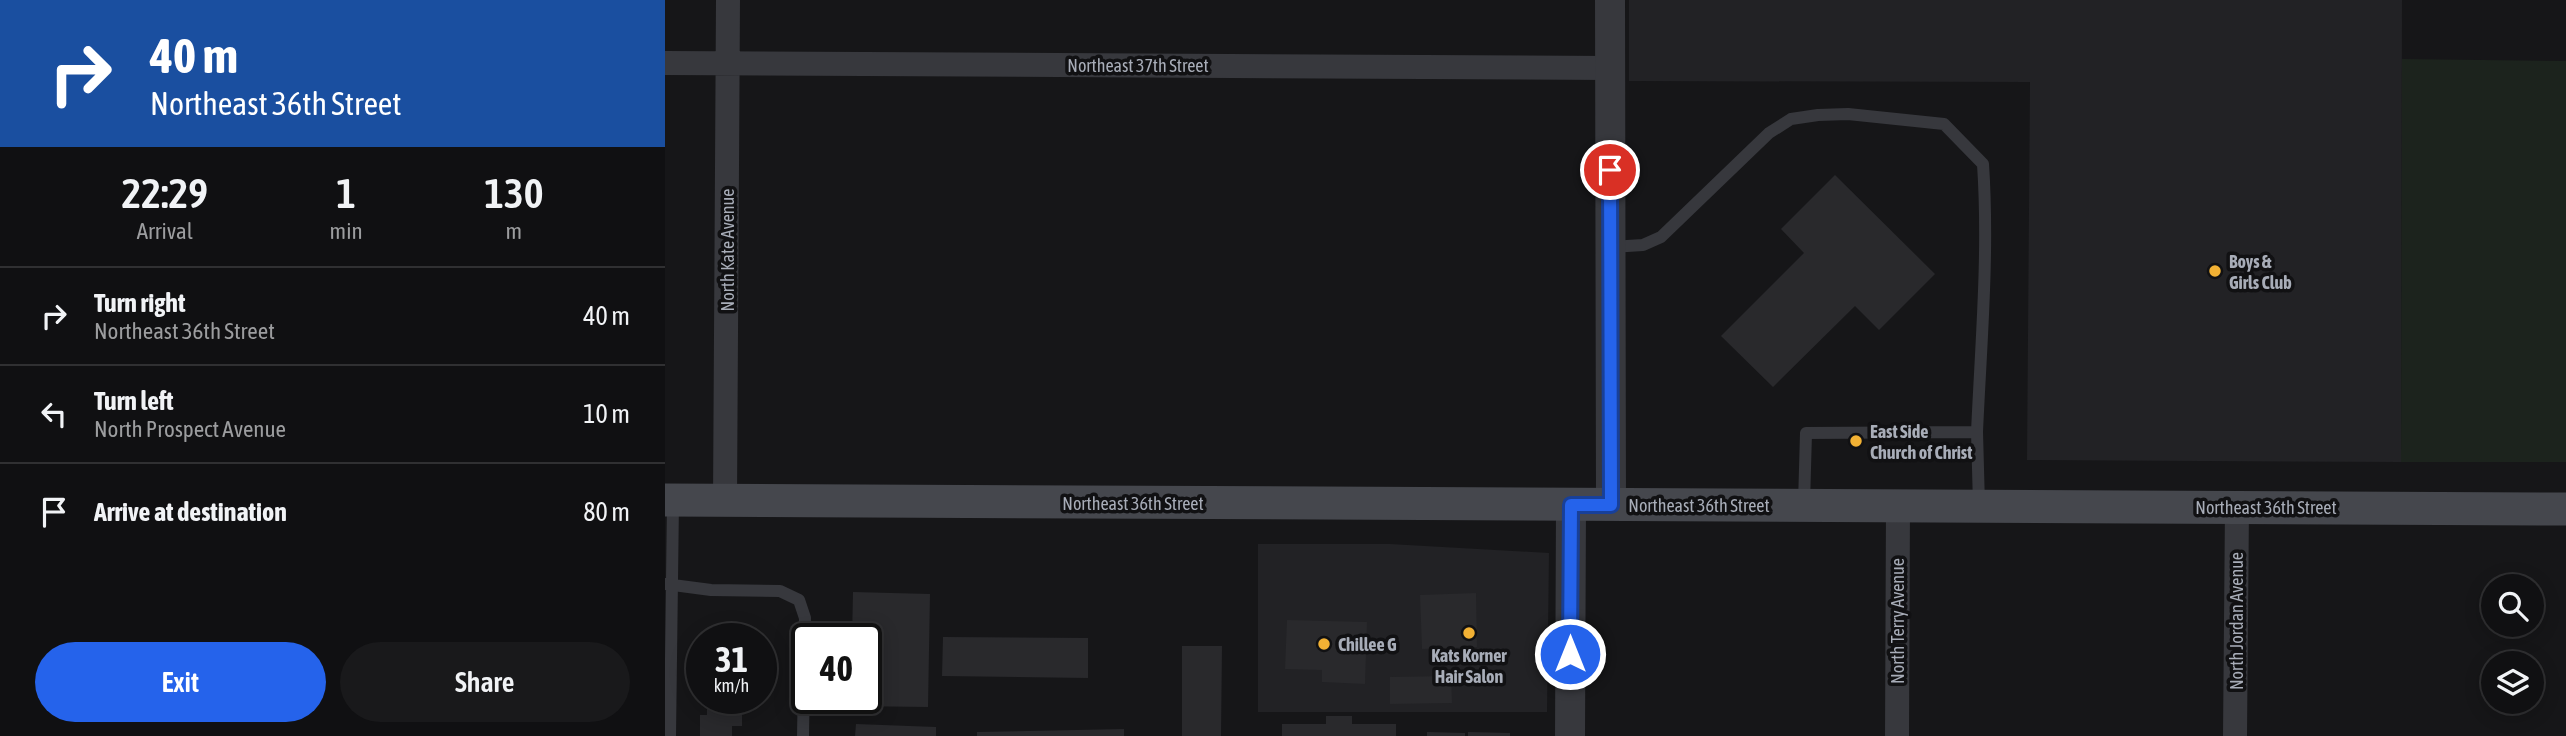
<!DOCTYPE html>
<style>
body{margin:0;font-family:"Asap Condensed",sans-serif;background:#19191b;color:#f1f3f6;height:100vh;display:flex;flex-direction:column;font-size:26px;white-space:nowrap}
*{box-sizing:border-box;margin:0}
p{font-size:23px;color:#9c9d9f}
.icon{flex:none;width:38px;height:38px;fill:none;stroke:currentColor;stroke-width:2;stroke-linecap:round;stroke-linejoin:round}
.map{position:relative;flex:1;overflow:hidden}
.panel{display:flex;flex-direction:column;background:#101012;width:665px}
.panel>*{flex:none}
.hud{background:#1a4fa0;color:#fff;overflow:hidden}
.fabs{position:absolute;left:1816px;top:574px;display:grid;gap:14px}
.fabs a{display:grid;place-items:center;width:63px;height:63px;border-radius:50%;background:#101012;box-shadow:0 4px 18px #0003,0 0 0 2px #303032;font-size:35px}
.speed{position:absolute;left:21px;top:623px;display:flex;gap:14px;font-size:35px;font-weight:700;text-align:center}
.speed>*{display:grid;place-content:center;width:91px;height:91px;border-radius:50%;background:#101012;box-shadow:0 4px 18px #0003,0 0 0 2px #303032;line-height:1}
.speed small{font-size:18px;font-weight:400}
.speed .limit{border:4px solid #111;border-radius:10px;background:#fff;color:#111}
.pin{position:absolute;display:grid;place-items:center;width:60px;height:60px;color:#fff;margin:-30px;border:4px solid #fff;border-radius:50%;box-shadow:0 2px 7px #0007}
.me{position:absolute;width:77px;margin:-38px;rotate:0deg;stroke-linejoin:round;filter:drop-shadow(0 0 5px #0008)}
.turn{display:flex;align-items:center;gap:24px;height:147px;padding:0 35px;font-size:32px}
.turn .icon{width:91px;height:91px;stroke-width:2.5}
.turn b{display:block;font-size:49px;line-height:60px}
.eta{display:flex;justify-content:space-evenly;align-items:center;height:119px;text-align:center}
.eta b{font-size:42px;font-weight:600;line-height:49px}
.action{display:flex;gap:14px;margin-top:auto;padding:14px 35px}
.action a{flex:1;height:80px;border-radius:42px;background:#2563eb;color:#fff;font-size:28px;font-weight:600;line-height:80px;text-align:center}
.action a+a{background:#19191b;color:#f1f3f6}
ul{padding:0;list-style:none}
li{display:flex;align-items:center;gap:21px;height:98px;padding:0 35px;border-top:2px solid #303032}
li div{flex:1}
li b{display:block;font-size:26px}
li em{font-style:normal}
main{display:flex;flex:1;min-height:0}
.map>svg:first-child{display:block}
.built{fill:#222225}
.green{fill:#1c231d}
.building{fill:#29292c}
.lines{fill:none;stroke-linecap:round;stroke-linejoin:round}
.service{stroke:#37383d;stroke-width:12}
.minor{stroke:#37383d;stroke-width:24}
.tertiary{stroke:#37383d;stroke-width:30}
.secondary{stroke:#45474d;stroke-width:33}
.route-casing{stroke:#184099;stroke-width:18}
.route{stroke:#2563eb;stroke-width:12}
.poi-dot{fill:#f2b134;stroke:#111113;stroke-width:2.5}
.labels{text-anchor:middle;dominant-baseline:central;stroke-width:7;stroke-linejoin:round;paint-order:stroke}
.street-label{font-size:18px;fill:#a8adb8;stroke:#111113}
.poi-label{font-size:18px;font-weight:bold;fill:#a8adb8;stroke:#111113;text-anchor:start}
</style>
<main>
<section class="panel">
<div class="hud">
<div class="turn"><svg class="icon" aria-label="right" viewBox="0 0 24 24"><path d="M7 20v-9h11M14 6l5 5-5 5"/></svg><div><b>40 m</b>Northeast 36th Street</div></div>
</div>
<div class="eta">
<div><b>22:29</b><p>Arrival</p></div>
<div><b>1</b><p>min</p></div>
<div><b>130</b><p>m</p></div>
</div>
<ul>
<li><svg class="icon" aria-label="right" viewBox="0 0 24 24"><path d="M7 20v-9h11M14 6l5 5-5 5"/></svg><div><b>Turn right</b><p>Northeast 36th Street</p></div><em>40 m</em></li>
<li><svg class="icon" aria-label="left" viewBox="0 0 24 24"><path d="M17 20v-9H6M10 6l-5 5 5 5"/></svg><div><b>Turn left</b><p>North Prospect Avenue</p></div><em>10 m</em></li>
<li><svg class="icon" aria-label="arrive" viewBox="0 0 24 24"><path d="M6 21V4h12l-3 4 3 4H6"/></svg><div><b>Arrive at destination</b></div><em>80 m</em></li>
</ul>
<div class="action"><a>Exit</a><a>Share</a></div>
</section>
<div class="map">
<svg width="1901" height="736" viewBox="0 0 1901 736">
<rect width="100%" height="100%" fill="#161618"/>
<path class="built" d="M964 0H1737L1736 462 1362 460 1365 82 964 81Z
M593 544H725L884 553 882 712H593Z"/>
<path class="green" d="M1737 59 1901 61V462H1736Z"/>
<path class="building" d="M1170 175 1270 274 1214 330 1190 306 1108 387 1056 336 1139 253 1116 229Z
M188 592 265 594 263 707 186 706V698H201V639H187Z
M811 593 812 647 757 649 755 595Z
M622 620 702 622 700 684 657 682V670L620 669Z
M43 635H77V639H43Z
M278 637 423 638V678L277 676Z
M517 646H557L556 736H517Z
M786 676 787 703 725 704V677Z
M42 698H77V726H67V736H35V715H42Z
M661 716H687V724H731V736H617V724H661Z
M191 724 271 727V736H190Z
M459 729V736H312V732Z
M762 732 800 733V736H762Z
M803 732 845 733V736H803Z"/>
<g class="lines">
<path class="service" d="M946 247 978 245 996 237 1104 133 1126 119 1153 115 1183 114 1279 124 1318 164C1324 253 1316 343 1312 432
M1139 504 1141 433 1312 432 1314 505
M0 584 46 590 115 591 134 600 140 618 138 736
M5 736 8 502"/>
<path class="minor" d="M0 63 945 68
M60 501 63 0
M1232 736 1233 505
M1570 736 1572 506"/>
<path class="tertiary" d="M945 0 946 505
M905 736 906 505"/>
<path class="secondary" d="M0 500 1901 509"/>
</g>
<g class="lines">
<defs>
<path id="route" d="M905 654 906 505H946L945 170"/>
</defs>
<use href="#route" class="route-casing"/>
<use href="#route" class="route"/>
</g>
<g class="poi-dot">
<circle cx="1550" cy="271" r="7"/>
<circle cx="1191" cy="441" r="7"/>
<circle cx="804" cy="633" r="7"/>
<circle cx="659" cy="644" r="7"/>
</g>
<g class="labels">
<g class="street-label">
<text x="473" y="65">Northeast 37th Street</text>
<text transform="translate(62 250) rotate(-90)">North Kate Avenue</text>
<text x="468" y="503">Northeast 36th Street</text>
<text x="1034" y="505">Northeast 36th Street</text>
<text x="1601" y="507">Northeast 36th Street</text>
<text transform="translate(1232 621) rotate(-90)">North Terry Avenue</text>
<text transform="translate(1571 621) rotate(-90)">North Jordan Avenue</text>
</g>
<g class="poi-label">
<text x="1564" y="261">Boys &amp;<tspan x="1564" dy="21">Girls Club</tspan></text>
<text x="1205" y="431">East Side<tspan x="1205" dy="21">Church of Christ</tspan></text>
<text x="673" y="644">Chillee G</text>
<text x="804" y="655" text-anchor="middle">Kats Korner<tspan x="804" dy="21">Hair Salon</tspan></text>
</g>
</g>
</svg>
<div class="fabs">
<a><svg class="icon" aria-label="search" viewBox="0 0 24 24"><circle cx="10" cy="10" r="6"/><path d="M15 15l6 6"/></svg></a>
<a><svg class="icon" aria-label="layers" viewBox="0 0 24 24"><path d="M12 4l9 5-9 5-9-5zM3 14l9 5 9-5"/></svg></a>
</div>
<div class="speed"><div>31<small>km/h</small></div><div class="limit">40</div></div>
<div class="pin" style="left:945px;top:170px;background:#d93025"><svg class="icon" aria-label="arrive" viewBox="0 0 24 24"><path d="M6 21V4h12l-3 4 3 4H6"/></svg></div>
<svg class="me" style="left:905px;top:654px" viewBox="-20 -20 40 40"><circle r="17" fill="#2563eb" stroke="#fff" stroke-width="3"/><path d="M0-11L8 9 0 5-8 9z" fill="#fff"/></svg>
</div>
</main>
